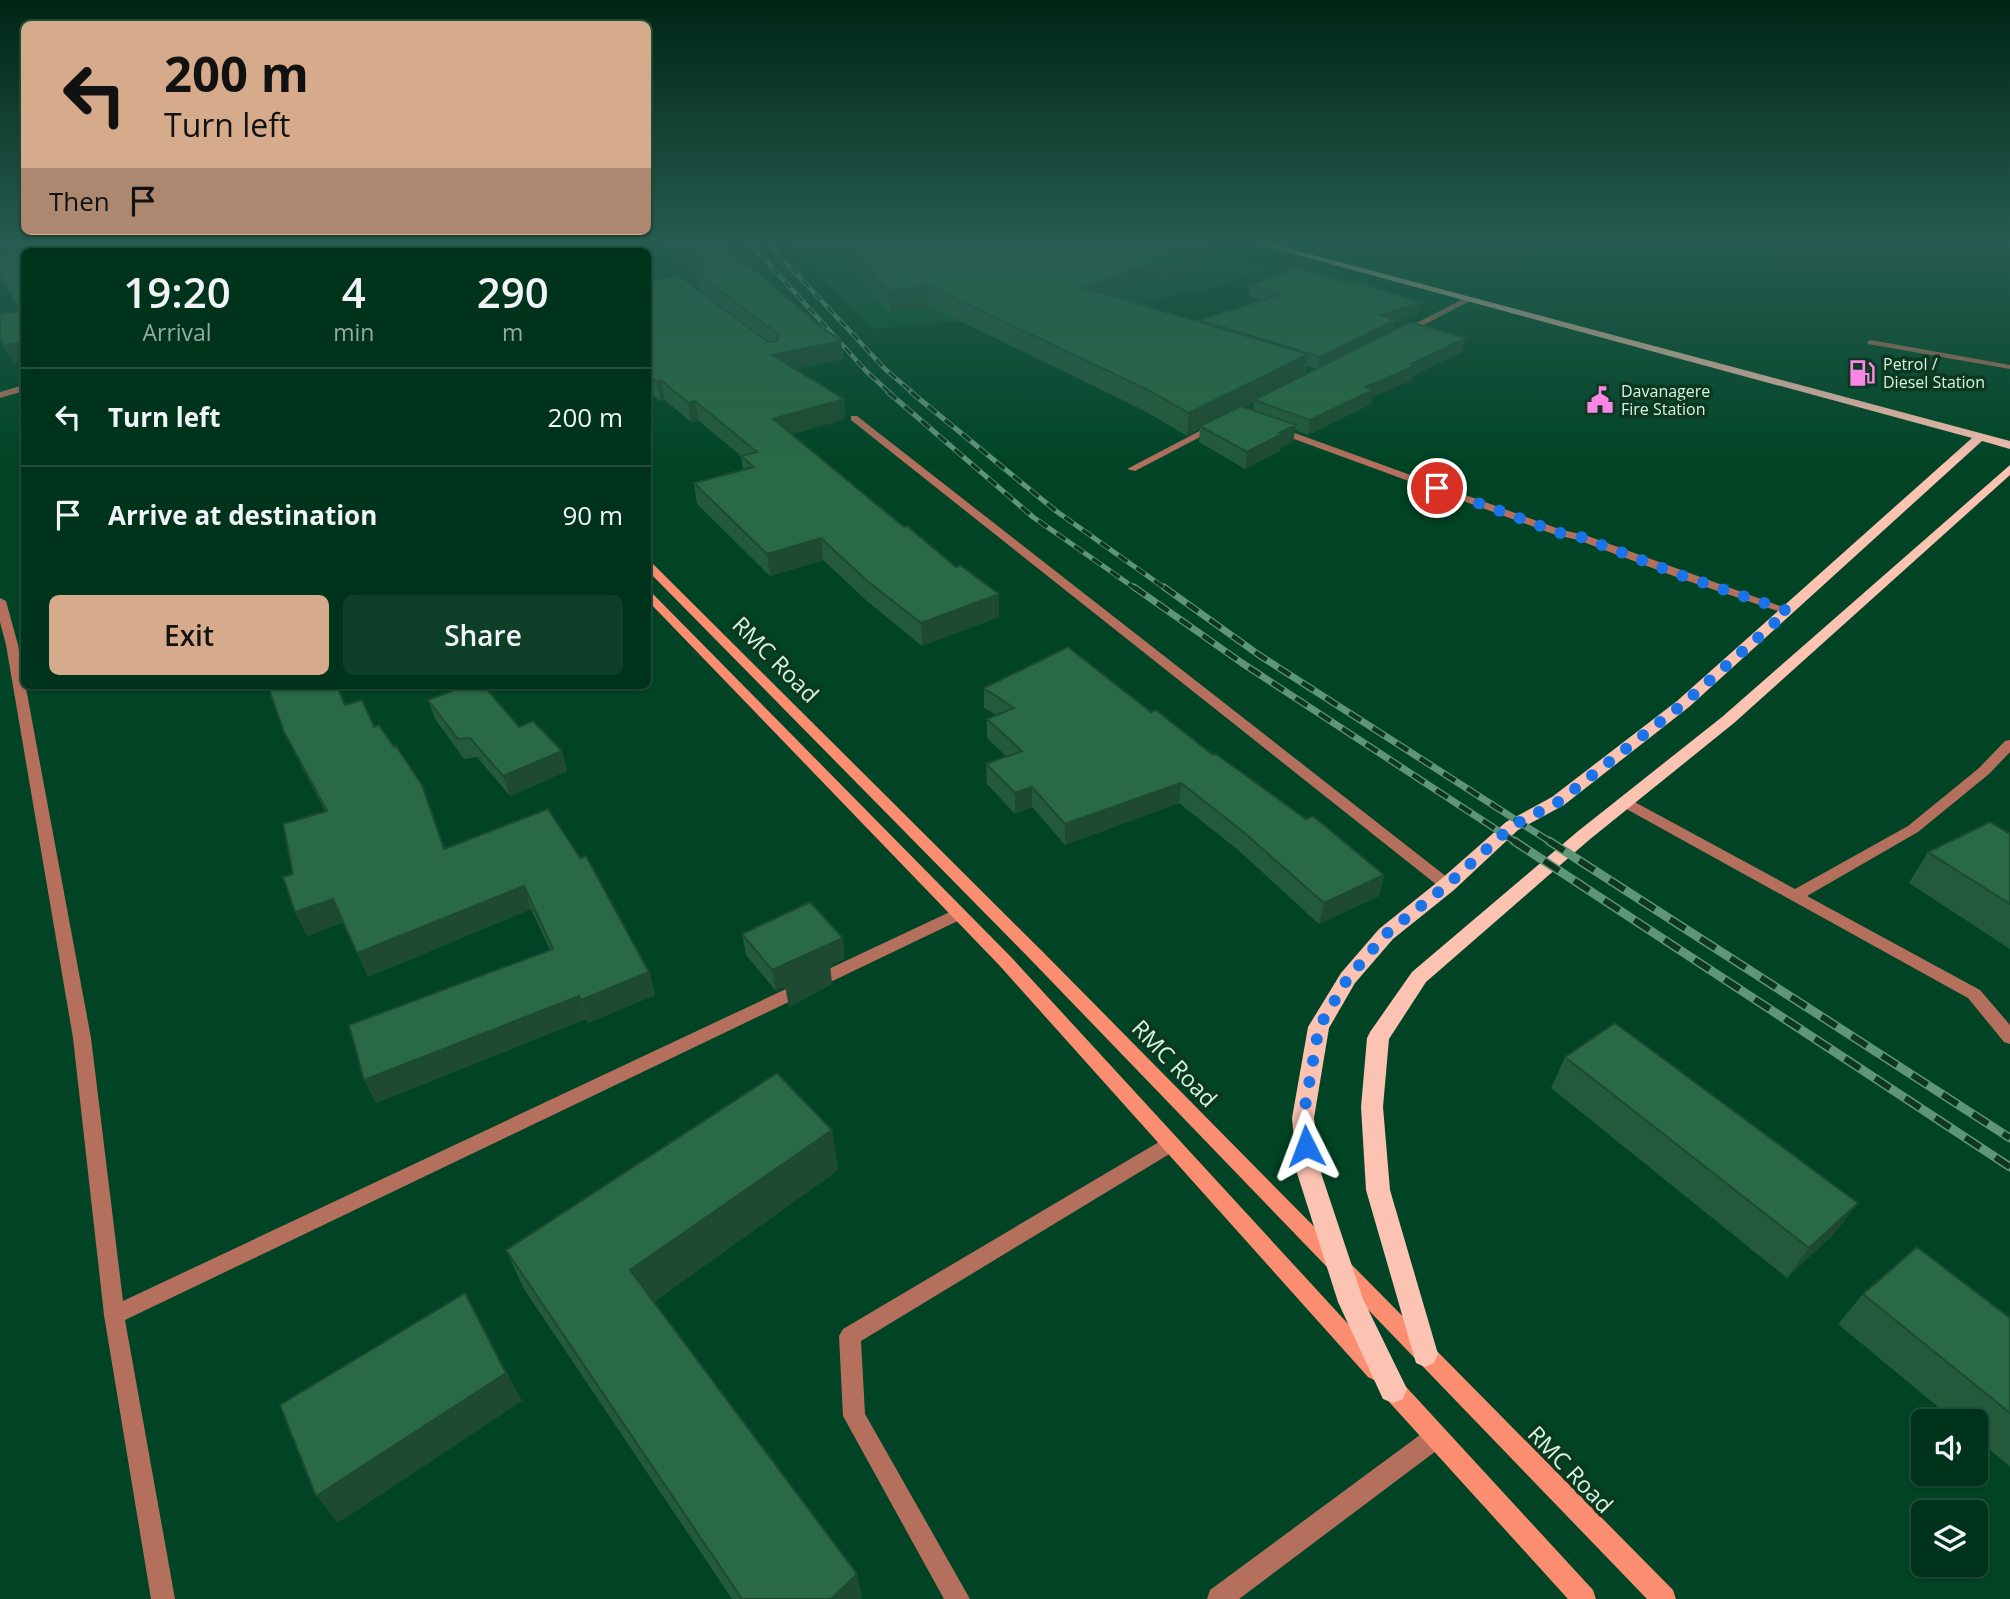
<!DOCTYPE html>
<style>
body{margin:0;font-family:"Open Sans",sans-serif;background:#0e3f29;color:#f1f3f6;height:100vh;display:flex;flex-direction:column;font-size:26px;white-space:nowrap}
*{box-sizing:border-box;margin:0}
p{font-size:23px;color:#95aaa3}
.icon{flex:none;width:38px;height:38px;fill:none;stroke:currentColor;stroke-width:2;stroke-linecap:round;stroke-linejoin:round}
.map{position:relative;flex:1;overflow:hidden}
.sheet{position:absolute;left:21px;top:248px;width:630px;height:441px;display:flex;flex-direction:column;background:#00331c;border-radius:10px;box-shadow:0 2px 5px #0004,0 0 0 2px #224e3b}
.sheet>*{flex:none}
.banner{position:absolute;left:21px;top:21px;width:630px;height:214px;border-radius:10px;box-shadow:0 2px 5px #0004,0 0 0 2px #224e3b;background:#d6ab8b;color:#111;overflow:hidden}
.controls{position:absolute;left:1911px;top:1409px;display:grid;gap:14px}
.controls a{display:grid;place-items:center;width:77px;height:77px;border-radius:10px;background:#00331c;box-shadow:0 2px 5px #0004,0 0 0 2px #224e3b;font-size:35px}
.pin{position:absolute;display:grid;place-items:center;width:60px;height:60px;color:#fff;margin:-30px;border:4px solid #fff;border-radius:50%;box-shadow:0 2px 7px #0007}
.me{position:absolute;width:77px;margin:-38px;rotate:357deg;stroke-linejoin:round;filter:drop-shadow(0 0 5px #0008)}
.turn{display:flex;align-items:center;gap:24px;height:147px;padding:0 28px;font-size:32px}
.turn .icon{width:91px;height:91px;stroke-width:2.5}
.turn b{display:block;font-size:49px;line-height:60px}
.then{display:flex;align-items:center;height:66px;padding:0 28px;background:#0003;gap:14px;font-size:26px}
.eta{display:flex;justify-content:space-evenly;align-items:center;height:119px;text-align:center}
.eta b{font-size:42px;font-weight:600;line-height:49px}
.action{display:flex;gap:14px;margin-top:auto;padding:14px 28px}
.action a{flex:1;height:80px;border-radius:10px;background:#d6ab8b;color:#111;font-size:28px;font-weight:600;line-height:80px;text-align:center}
.action a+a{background:#0e3f29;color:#f1f3f6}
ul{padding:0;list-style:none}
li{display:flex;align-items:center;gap:21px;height:98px;padding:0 28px;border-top:2px solid #224e3b}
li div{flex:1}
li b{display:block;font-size:26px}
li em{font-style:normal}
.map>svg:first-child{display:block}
.built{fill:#085330}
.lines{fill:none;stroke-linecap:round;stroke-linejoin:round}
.street{fill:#b5705d;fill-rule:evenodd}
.secondary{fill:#fb8d70;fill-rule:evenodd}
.primary{fill:#fcc2b2;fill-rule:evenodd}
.rail-far3-casing{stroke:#5f9579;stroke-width:4.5}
.rail-far2-casing{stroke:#5f9579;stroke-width:5}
.rail-far1-casing{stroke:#5f9579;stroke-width:7}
.rail-casing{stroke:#5f9579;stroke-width:9}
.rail-far3{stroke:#0d3720;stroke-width:2.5;stroke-dasharray:9;stroke-linecap:butt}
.rail-far2{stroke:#0d3720;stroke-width:3.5;stroke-dasharray:11;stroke-linecap:butt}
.rail-far1{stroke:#0d3720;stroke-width:4.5;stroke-dasharray:14;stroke-linecap:butt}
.rail{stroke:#0d3720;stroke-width:6;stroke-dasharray:18;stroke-linecap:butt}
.wall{fill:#235a3b;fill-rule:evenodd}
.shaded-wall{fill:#1d4a30}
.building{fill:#296945;stroke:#1d4a30;stroke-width:2}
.route{stroke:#1a73e8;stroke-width:12;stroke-dasharray:0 21.6}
.labels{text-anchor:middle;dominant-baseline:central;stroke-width:7;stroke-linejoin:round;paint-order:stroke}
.far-poi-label{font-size:16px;fill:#d2f7de;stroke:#0d3720;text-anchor:start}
.near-street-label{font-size:23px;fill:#d2f7de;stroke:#0d3720}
</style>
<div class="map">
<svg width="2010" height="1599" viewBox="0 0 2010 1599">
<rect width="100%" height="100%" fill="#004425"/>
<path class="built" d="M785 241H1175L1270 268 1219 286 1124 306 872 329Z"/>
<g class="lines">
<path class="street" d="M1465 298 1472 300 1406 334 1399 332Z
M1871 340 2010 365V369L1868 344 1867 342Z
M24 385V391L0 398V392Z
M851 416H857L1452 881 1455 885 1452 889H1442L851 420Z
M1213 424 1221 426 1135 471 1127 469Z
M1275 428H1281L1562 530 1585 535 1794 611 1788 614 1784 613 1679 578 1578 540 1556 535 1275 432Z
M0 598 6 601 18 645 91 1038 123 1301 954 910H964L967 914 964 918 125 1320 175 1599H151L104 1315 73 1038 6 645 0 622Z
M2010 740V752L1989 774 1918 832 1807 896 1980 990 2010 1025V1044L2004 1042 1968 998 1621 806 1619 803 1621 800H1631L1795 889 1908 826 1979 768 2005 741Z
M1169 1136 1176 1138 1178 1144 1176 1150 861 1341 865 1414 970 1599H944L843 1416 839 1336 843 1329Z
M1436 1426 1444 1429 1447 1437 1444 1445 1239 1599H1207L1210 1590 1428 1429Z"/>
<path class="secondary" d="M306 241H313L323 252H316Z
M331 241H338L347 252H340Z
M648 562 652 563 1043 952 1673 1590 1676 1599H1647L1031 960 648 571Z
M648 592 652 593 1011 957 1384 1363 1387 1370 1384 1376 1389 1374 1397 1377 1593 1590 1596 1599H1568L1381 1393 1378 1385 1381 1379 1376 1381 1368 1377 999 965 648 601Z"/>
<path class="primary" d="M1246 241H1261L2010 441V449L1982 441 1689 707 1564 805 1518 830 1454 890 1393 939 1355 983 1329 1028 1314 1118 1321 1173 1363 1299 1407 1389 1403 1399 1393 1403 1383 1399 1338 1302 1297 1173 1292 1118 1308 1027 1341 973 1379 929 1440 880 1506 822 1552 797 1677 701 1972 438Z
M2010 465V475L1734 723 1589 840 1426 982 1389 1039 1383 1107 1390 1190 1438 1354 1434 1363 1425 1367 1416 1363 1366 1190 1361 1107 1367 1038 1370 1032 1412 972 1577 832 1722 717Z"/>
<defs>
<path id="rail-far3" d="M748 241 867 372 890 393
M766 241 885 369 913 393"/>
<path id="rail-far2" d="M888 392 1033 517 1136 589
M911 392 1056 511 1166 589"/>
<path id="rail-far1" d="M1134 587 1242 663 1517 843
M1164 587 1259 655 1552 843"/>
<path id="rail" d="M1514 841 2010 1167
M1549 841 2010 1138"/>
</defs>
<use href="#rail-far3" class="rail-far3-casing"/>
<use href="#rail-far2" class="rail-far2-casing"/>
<use href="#rail-far1" class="rail-far1-casing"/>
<use href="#rail" class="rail-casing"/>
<use href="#rail-far3" class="rail-far3"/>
<use href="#rail-far2" class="rail-far2"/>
<use href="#rail-far1" class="rail-far1"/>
<use href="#rail" class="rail"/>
</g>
<path class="wall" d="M0 241H244L251 252H24V360L14 362 0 340V314L19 311 0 278Z
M422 241H645L593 252H438Z
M662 241H719L816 323 841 341 843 359 795 369 844 399 845 419 792 434 999 617 922 646 868 602 823 560 770 576 697 504 694 483 743 470 741 456 699 421 691 422 665 400 660 401 648 392V282L726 310 698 288 695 273Z
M825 241H1213L1211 260 1114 297 1200 322V320L1263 300 1249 296 1250 285 1421 303 1418 314 1395 322 1393 331 1462 352 1413 376 1412 380 1372 397 1371 404 1308 435 1295 430 1293 442 1280 448V451L1245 469 1199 442 1200 429 1187 436 1145 411 929 306 890 312ZM1307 366 1317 369 1305 375ZM1254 401 1253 410 1244 407Z
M454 686H484L519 727 562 751 567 771 510 796 477 757 464 759 435 719 428 700 456 690Z
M984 688 1151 712 1384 875 1379 896 1319 924 1238 850 1179 803 1065 845 1032 807 1015 814 987 784 986 764 1006 756 987 738V719L996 715 984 708Z
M345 705 374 727 431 808 445 849 548 809 649 972 655 995 588 1023 586 1019 376 1103 364 1080 550 950 531 909 368 977 343 922 307 936 295 912 293 874 325 811 295 754 284 732Z
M2010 834V949L1909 883 1928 852Z
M742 934 845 958 830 966 832 984 789 1007 785 987 776 991 746 955Z
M1565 1057 1835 1233 1787 1278 1551 1088Z
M832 1130 838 1170 654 1302 857 1574 862 1599H732L524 1289 506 1250Z
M1863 1294 2010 1318V1467L1976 1438V1421H1955L1838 1324Z"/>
<path class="shaded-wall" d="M562 241H645L593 252H539L538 246Z
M1213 241 1211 260 1084 308V288Z
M929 286V306L890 312 889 291Z
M1421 303 1418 314 1395 322 1393 331 1318 369 1320 357 1380 315Z
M1466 338 1462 352 1413 376 1412 380 1372 397 1371 404 1308 435 1310 420 1365 387Z
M24 341V360L14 362 5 345Z
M841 341 843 359 774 374 772 355Z
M1308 354 1305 376 1254 400V401L1203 427 1200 426V429L1187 436 1189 413Z
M661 380 665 400 660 401 657 382Z
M844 399 845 419 776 439 773 419Z
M695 401 699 421 691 422 688 403Z
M1296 425 1293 442 1280 448V451L1245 469 1247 452 1279 433Z
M821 538 823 560 770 576 767 554Z
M999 594V617L922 646 921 623Z
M562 751 567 771 510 796 503 776Z
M1181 783 1179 803 1065 845V824Z
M422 785 431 808 453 872 444 849Z
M1032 787V807L1015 814V793Z
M1384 875 1379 896 1319 924 1324 903Z
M524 886 531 909 368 977 357 953Z
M333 899 344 922 307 936 295 912Z
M843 938 845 958 830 966 832 984 789 1007 786 986 784 985 785 987 776 991 772 970Z
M649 972 655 995 588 1023 581 1000Z
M579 996 586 1019 376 1103 364 1080Z
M832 1130 838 1170 644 1309 630 1270Z
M1858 1203 1835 1233 1787 1278 1809 1248Z
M465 1293 522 1401 338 1523 316 1496Z
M857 1574 862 1599H831Z"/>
<path class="building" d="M0 241H244L251 251 24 252V342L5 345 0 336V314L20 311 0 275Z
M442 241H562L538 246 549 252H470L469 250 458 252Z
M677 241H719L726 245 816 323 841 341 772 355 844 399 773 419 904 527 907 526 956 567 960 565 999 594 921 623 866 580 821 538 767 554 694 483 754 467 741 456 757 452 695 401 688 403 661 380 657 382 648 375V282L678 275 768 342 778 341V334L695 272 706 269Z
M841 241H1212L1084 288 1308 354 1189 413 1146 389 929 286 889 291Z
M1298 268 1346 282 1352 280 1421 303 1380 315 1395 320 1320 357 1200 320 1282 294 1250 285Z
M1410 322 1466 338 1411 364 1415 366 1365 387 1373 390 1310 420 1254 400Z
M1241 406 1296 425 1279 433 1282 434 1247 452 1200 426Z
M1068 647 1151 712 1156 710 1213 755 1216 754 1306 819 1313 816 1384 875 1324 903 1241 830 1181 783 1065 824 1032 787 1015 793 986 764 1022 751 987 719 1014 708 984 688Z
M268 686H337L345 705 362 700 374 727 379 725 394 747 396 746 422 785 444 849 548 809 580 858 586 856 649 972 581 1000 579 996 364 1080 349 1025 553 949 524 886 357 953 333 899 295 912 283 877 293 874 283 824 327 811 284 732Z
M466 686H484L519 727 533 721 562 751 503 776 470 738 458 739 428 700Z
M1990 822 2010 834V904L1928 852Z
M810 902 843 938 772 970 742 934Z
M830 963 785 986 784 985Z
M1615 1023 1858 1203 1809 1248 1565 1057Z
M777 1073 832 1130 630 1270 857 1574 831 1599H742L506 1250Z
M1917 1247 2010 1318V1413L1863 1294Z
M465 1293 506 1373 316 1496 280 1405Z"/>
<linearGradient id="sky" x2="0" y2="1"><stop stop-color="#002514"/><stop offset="0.52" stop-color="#265c51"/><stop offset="1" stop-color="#265c51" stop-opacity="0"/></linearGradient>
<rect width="2010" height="465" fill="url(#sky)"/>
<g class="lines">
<path class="route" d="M1306 1146 1303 1118 1319 1027 1348 978 1386 934 1447 885 1512 826 1558 802 1683 704 1788 611 1683 576 1581 537 1560 533 1437 488"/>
</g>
<defs>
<symbol id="fuel-bare" viewBox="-9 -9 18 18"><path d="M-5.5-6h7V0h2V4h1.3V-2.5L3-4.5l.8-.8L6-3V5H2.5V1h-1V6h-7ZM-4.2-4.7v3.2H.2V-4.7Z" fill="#fc86e3" stroke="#0d3720" stroke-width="2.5" paint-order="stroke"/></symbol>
<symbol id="civic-bare" viewBox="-9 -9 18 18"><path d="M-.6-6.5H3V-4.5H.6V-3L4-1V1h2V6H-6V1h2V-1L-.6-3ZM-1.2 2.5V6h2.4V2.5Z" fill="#fc86e3" stroke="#0d3720" stroke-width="2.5" paint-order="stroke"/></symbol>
</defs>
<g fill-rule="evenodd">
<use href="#fuel-bare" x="1843" y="354" width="38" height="38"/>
<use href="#civic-bare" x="1581" y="381" width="38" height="38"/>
</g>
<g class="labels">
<g class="far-poi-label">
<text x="1883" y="364">Petrol /<tspan x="1883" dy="18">Diesel Station</tspan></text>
<text x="1621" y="391">Davanagere<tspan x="1621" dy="18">Fire Station</tspan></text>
</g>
<g class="near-street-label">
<text transform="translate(776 659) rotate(45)">RMC Road</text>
<text transform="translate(1175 1063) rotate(46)">RMC Road</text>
<text transform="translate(1571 1469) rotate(46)">RMC Road</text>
</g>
</g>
</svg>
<div class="controls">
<a><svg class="icon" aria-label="sound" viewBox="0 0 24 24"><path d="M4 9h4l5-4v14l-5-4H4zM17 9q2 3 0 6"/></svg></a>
<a><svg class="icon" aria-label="layers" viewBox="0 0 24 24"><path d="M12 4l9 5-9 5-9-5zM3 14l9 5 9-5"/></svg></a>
</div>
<div class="pin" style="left:1437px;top:488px;background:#d93025"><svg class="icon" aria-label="arrive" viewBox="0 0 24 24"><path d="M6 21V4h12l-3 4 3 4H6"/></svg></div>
<svg class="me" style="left:1306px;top:1146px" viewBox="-20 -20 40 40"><path d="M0-17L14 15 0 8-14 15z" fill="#1a73e8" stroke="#fff" stroke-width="4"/></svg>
<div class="banner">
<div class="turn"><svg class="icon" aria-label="left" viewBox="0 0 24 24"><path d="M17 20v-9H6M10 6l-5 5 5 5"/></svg><div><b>200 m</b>Turn left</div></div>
<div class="then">Then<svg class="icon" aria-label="arrive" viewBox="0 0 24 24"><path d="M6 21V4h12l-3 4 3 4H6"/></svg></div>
</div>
<section class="sheet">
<div class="eta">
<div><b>19:20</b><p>Arrival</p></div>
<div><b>4</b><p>min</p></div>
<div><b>290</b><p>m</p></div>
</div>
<ul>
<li><svg class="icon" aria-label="left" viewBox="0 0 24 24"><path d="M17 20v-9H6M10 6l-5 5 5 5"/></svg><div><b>Turn left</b></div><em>200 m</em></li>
<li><svg class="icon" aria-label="arrive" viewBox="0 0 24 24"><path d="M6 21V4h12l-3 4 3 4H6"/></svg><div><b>Arrive at destination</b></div><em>90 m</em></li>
</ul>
<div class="action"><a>Exit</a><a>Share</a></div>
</section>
</div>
